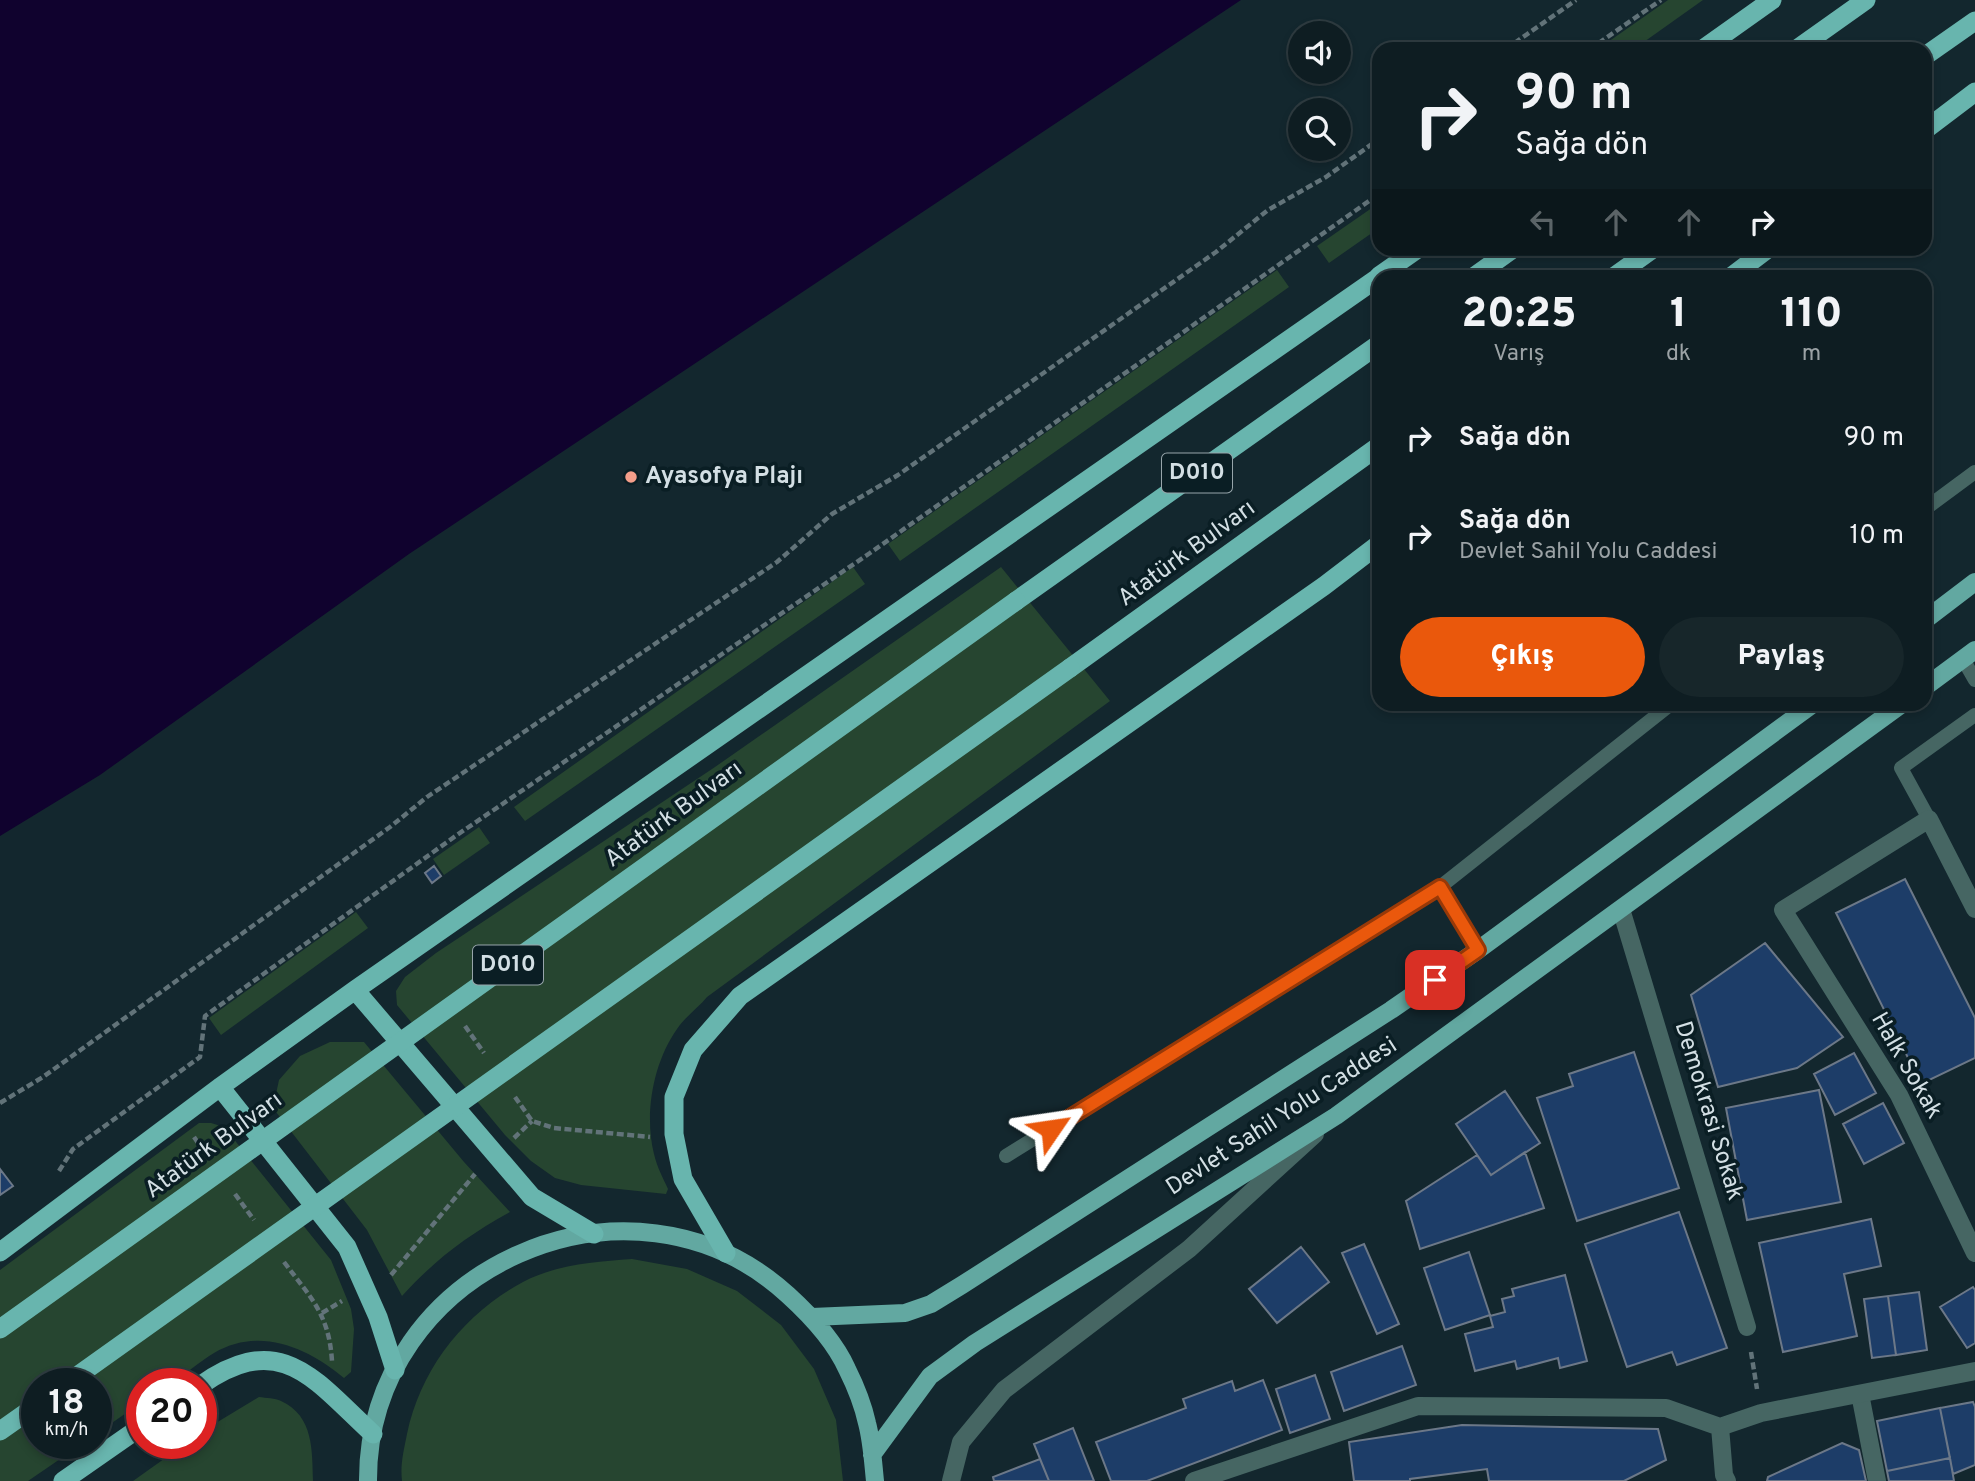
<!DOCTYPE html>
<html lang="tr">
<meta charset="utf-8">
<style>
body{margin:0;font-family:Overpass,sans-serif;background:#17262a;color:#f1f3f6;height:100vh;display:flex;flex-direction:column;font-size:26px;white-space:nowrap}
*{box-sizing:border-box;margin:0}
p{font-size:23px;color:#9ba2a5}
.icon{flex:none;width:38px;height:38px;fill:none;stroke:currentColor;stroke-width:2;stroke-linecap:round;stroke-linejoin:round}
.map{position:relative;flex:1;overflow:hidden}
.drawer{position:absolute;left:1372px;top:270px;width:560px;height:441px;display:flex;flex-direction:column;background:#0e1d22;border-radius:21px;box-shadow:0 4px 10px #0003,0 0 0 2px #2e3b40}
.drawer>*{flex:none}
.guide{position:absolute;left:1372px;top:42px;width:560px;height:214px;border-radius:21px;box-shadow:0 4px 10px #0003,0 0 0 2px #2e3b40;background:#0e1d22;color:#f1f3f6;overflow:hidden}
.controls{position:absolute;left:1288px;top:21px;display:grid;gap:14px}
.controls a{display:grid;place-items:center;width:63px;height:63px;border-radius:50%;background:#0e1d22;box-shadow:0 4px 10px #0003,0 0 0 2px #2e3b40;font-size:35px}
.speed{position:absolute;left:21px;top:1368px;display:flex;gap:14px;font-size:35px;font-weight:700;text-align:center}
.speed>*{display:grid;place-content:center;width:91px;height:91px;border-radius:50%;background:#0e1d22;box-shadow:0 4px 10px #0003,0 0 0 2px #2e3b40;line-height:1}
.speed small{font-size:18px;font-weight:400}
.speed .limit{border:10px solid #d22;background:#fff;color:#111}
.pin{position:absolute;display:grid;place-items:center;width:60px;height:60px;color:#fff;margin:-30px;border-radius:14px;box-shadow:0 4px 10px #0006}
.me{position:absolute;width:77px;margin:-38px;rotate:58deg;stroke-linejoin:round;filter:drop-shadow(0 0 5px #0008)}
.turn{display:flex;align-items:center;gap:24px;height:147px;padding:0 28px;font-size:32px}
.turn .icon{width:91px;height:91px;stroke-width:2.5}
.turn b{display:block;font-size:49px;line-height:60px}
.lanes{display:flex;align-items:center;height:66px;padding:0 28px;background:#0003;justify-content:center;gap:35px;direction:ltr}
.lanes .off{opacity:.35}
.eta{display:flex;justify-content:space-evenly;align-items:center;height:119px;text-align:center}
.eta b{font-size:42px;font-weight:800;line-height:49px}
.primary-button{display:flex;gap:14px;margin-top:auto;padding:14px 28px}
.primary-button a{flex:1;height:80px;border-radius:42px;background:#ea580c;color:#fff;font-size:28px;font-weight:800;line-height:80px;text-align:center}
.primary-button a+a{background:#17262a;color:#f1f3f6}
ul{padding:0;list-style:none}
li{display:flex;align-items:center;gap:21px;height:98px;padding:0 28px}
li div{flex:1}
li b{display:block;font-size:26px}
li em{font-style:normal}
.map>svg:first-child{display:block}
.green{fill:#264530}
.water{fill:#10022e}
.building{fill:#1d3d68;stroke:#6c7888;stroke-width:2}
.lines{fill:none;stroke-linecap:round;stroke-linejoin:round}
.path{stroke:#627379;stroke-width:4.5;stroke-dasharray:7 3.5;stroke-linecap:butt}
.service{stroke:#466663;stroke-width:14}
.minor{stroke:#466663;stroke-width:18}
.tertiary{stroke:#466663;stroke-width:18}
.primary{stroke:#62a8a1;stroke-width:18}
.trunk{stroke:#68b5ae;stroke-width:19}
.trunk-bridge{stroke:#68b5ae;stroke-width:19}
.route-casing{stroke:#983908;stroke-width:18}
.route{stroke:#ea580c;stroke-width:12}
.poi-dot{fill:#f49e8a;stroke:#0a1e24;stroke-width:2.5}
.labels{text-anchor:middle;dominant-baseline:central;stroke-width:7;stroke-linejoin:round;paint-order:stroke}
.shield{fill:#0a1e24;stroke:#97a5aa;stroke-width:2}
.shield-label{font-size:23px;font-weight:bold;fill:#d3dfe4}
.poi-label{font-size:24px;font-weight:bold;fill:#d3dfe4;stroke:#0a1e24;text-anchor:start}
.street-label{font-size:24px;fill:#d3dfe4;stroke:#0a1e24}
</style>
<div class="map">
<svg width="1975" height="1481" viewBox="0 0 1975 1481">
<rect width="100%" height="100%" fill="#13272e"/>
<path class="green" d="M1668 0H1703L1634 49H1598Z
M1379 203V228L1329 263 1317 246Z
M1277 270 1289 287 900 561 888 544Z
M853 567 865 584 525 821 514 807Z
M1001 567 1110 701 707 997C698 1008 685 1017 677 1029 653 1063 644 1114 654 1154 657 1167 663 1178 668 1189L666 1194 581 1185 555 1178 531 1161 505 1135 397 1005 396 991 405 977 436 953 715 767Z
M479 827 490 843 444 875 433 859Z
M356 912 368 928 221 1035 209 1018Z
M330 1042H364L464 1162 510 1212C465 1237 436 1259 402 1296L367 1230 273 1108 279 1080 300 1056Z
M199 1123H211L224 1127 331 1260 351 1309 354 1329 351 1372 344 1378C308 1348 260 1326 214 1353 199 1362 184 1376 169 1383 162 1386 150 1384 142 1384V1402L96 1434V1384H37V1444H82L28 1481H0V1270Z
M632 1259 687 1269 737 1291 781 1325 814 1369 836 1420 843 1481H402C400 1464 404 1450 407 1434 421 1368 464 1314 523 1282 557 1264 595 1262 632 1259Z
M259 1397C266 1398 275 1398 281 1401 314 1416 312 1451 313 1481H133L185 1444H201V1432Z"/>
<path class="water" d="M0 0H1241L409 554 100 775 0 836Z"/>
<path class="building" d="M434 866 441 876 432 883 425 873Z
M1905 879 1975 1018V1058L1921 1084 1836 913Z
M1765 943 1843 1037 1797 1068 1718 1087 1691 995Z
M1634 1052 1679 1188 1577 1221 1537 1098 1573 1086 1569 1074Z
M1854 1053 1876 1093 1835 1115 1814 1074Z
M1819 1090 1841 1202 1747 1220 1726 1108Z
M1505 1091 1540 1143 1491 1175 1456 1124Z
M1883 1103 1904 1143 1864 1164 1843 1124Z
M1525 1152 1544 1208 1420 1249 1406 1201 1477 1155 1491 1175Z
M0 1169 13 1186 0 1195Z
M1679 1212 1727 1348 1677 1365 1672 1352 1627 1367 1585 1244Z
M1871 1219 1881 1266 1844 1274 1857 1336 1783 1352 1759 1243Z
M1364 1244 1399 1324 1377 1334 1342 1253Z
M1301 1247 1329 1282 1277 1323 1249 1289Z
M1469 1252 1490 1315 1445 1330 1424 1268Z
M1565 1275 1587 1361 1560 1368 1558 1358 1517 1369 1515 1361 1475 1371 1465 1334 1493 1327 1490 1316 1505 1312 1502 1299 1514 1296 1512 1289Z
M1973 1287 1975 1290V1343L1967 1348 1940 1307Z
M1919 1292 1927 1350 1896 1355 1888 1296Z
M1888 1296 1896 1355 1872 1358 1864 1299Z
M1402 1346 1416 1385 1344 1411 1331 1372Z
M1315 1375 1330 1419 1290 1433 1276 1389Z
M1263 1380 1282 1430 1147 1481H1111L1096 1442 1186 1408 1183 1399 1232 1381 1235 1391Z
M1973 1402 1975 1407V1465L1953 1474 1940 1408Z
M1940 1408 1950 1458 1887 1471 1877 1421Z
M1462 1425 1658 1429 1666 1460 1624 1481H1489L1487 1469 1410 1479V1481H1354L1349 1442Z
M1073 1428 1094 1481H1049L1034 1444Z
M1842 1443 1859 1450 1866 1481H1767L1768 1477Z
M1950 1458 1954 1481H1889L1887 1471Z
M1040 1459 1049 1481H994L993 1477Z"/>
<g class="lines">
<path class="path" d="M1506 49 1576 0
M1590 49 1661 0
M465 1026 484 1053
M515 1097 532 1121 554 1128 650 1137
M0 1103 43 1077 390 827 427 797 777 562 832 514 898 475 1216 252 1268 210 1326 177 1379 139
M194 1137 205 1153
M514 1138 532 1121
M59 1171 73 1149 200 1057 205 1016 457 835 870 553 1379 194
M235 1194 254 1220
M284 1262C311 1298 329 1314 332 1361
M391 1275 475 1174
M322 1313 342 1301
M1751 1352 1757 1389"/>
<path class="service" d="M1925 509 1975 472
M1963 659 1975 680
M1929 819 1901 768 1975 715
M1478 950 1440 887 1671 704
M1006 1156 1440 887"/>
<path class="minor" d="M1621 909 1747 1327
M1975 909 1929 819 1783 910 1899 1095 1975 1253
M1860 1394 1877 1481"/>
<path class="tertiary" d="M1720 1427 1724 1475 1727 1481
M951 1481 961 1442 1004 1390 1189 1249 1315 1134
M1194 1481 1418 1406 1666 1408 1720 1427 1761 1413 1975 1371"/>
<path class="primary" d="M1925 620 1975 582
M1925 687 1975 650
M812 1317 905 1313 931 1304 962 1285 1391 1010 1478 950 1813 704
M872 1455 930 1376 975 1343 1336 1116 1902 704
M368 1481C367 1268 631 1151 788 1295 810 1315 834 1340 847 1369 855 1385 863 1405 867 1423 872 1442 873 1462 875 1481"/>
<path class="trunk" d="M1703 49 1772 0
M1797 49 1866 0
M1925 56 1975 21
M1925 130 1975 92
M1379 276 1419 248
M1475 276 1514 248
M1615 276 1654 248
M1732 276 1769 248
M1016 601 1379 344
M1070 668 1379 446
M355 990 532 1197 594 1234
M220 1087 347 1247 378 1317 395 1370
M0 1252 220 1087 355 990 1379 277
M726 1253 683 1179 674 1134V1097L693 1050 740 996 1324 586 1379 544
M201 1385C282 1328 315 1381 373 1434
M0 1431 37 1405
M63 1481 142 1426"/>
<path class="trunk-bridge" d="M0 1329 1016 601
M66 1384 1070 668"/>
</g>
<g class="lines">
<defs>
<path id="route" d="M1051 1129 1440 887 1478 950 1435 980"/>
</defs>
<use href="#route" class="route-casing"/>
<use href="#route" class="route"/>
</g>
<circle class="poi-dot" cx="631" cy="477" r="7"/>
<g class="labels">
<g class="shield">
<rect x="1162" y="453.5" width="70" height="39" rx="5"/>
<rect x="473" y="945.5" width="70" height="39" rx="5"/>
</g>
<g class="shield-label">
<text x="1197" y="473">D010</text>
<text x="508" y="965">D010</text>
</g>
<g class="poi-label">
<text x="645" y="477">Ayasofya Plajı</text>
</g>
<g class="street-label">
<text transform="translate(1187 554) rotate(-36)">Atatürk Bulvarı</text>
<text transform="translate(674 815) rotate(-36)">Atatürk Bulvarı</text>
<text transform="translate(1906 1066) rotate(60)">Halk Sokak</text>
<text transform="translate(1708 1111) rotate(73)">Demokrasi Sokak</text>
<text transform="translate(1282 1117) rotate(-33)">Devlet Sahil Yolu Caddesi</text>
<text transform="translate(214 1146) rotate(-36)">Atatürk Bulvarı</text>
</g>
</g>
</svg>
<div class="controls">
<a><svg class="icon" aria-label="sound" viewBox="0 0 24 24"><path d="M4 9h4l5-4v14l-5-4H4zM17 9q2 3 0 6"/></svg></a>
<a><svg class="icon" aria-label="search" viewBox="0 0 24 24"><circle cx="10" cy="10" r="6"/><path d="M15 15l6 6"/></svg></a>
</div>
<div class="speed"><div>18<small>km/h</small></div><div class="limit">20</div></div>
<div class="pin" style="left:1435px;top:980px;background:#d93025"><svg class="icon" aria-label="arrive" viewBox="0 0 24 24"><path d="M6 21V4h12l-3 4 3 4H6"/></svg></div>
<svg class="me" style="left:1051px;top:1129px" viewBox="-20 -20 40 40"><path d="M0-17L14 15 0 8-14 15z" fill="#ea580c" stroke="#fff" stroke-width="4"/></svg>
<div class="guide">
<div class="turn"><svg class="icon" aria-label="right" viewBox="0 0 24 24"><path d="M7 20v-9h11M14 6l5 5-5 5"/></svg><div><b>90 m</b>Sağa dön</div></div>
<div class="lanes"><svg class="icon off" aria-label="left" viewBox="0 0 24 24"><path d="M17 20v-9H6M10 6l-5 5 5 5"/></svg><svg class="icon off" aria-label="ahead" viewBox="0 0 24 24"><path d="M12 20V5M6 11l6-6 6 6"/></svg><svg class="icon off" aria-label="ahead" viewBox="0 0 24 24"><path d="M12 20V5M6 11l6-6 6 6"/></svg><svg class="icon" aria-label="right" viewBox="0 0 24 24"><path d="M7 20v-9h11M14 6l5 5-5 5"/></svg></div>
</div>
<section class="drawer">
<div class="eta">
<div><b>20:25</b><p>Varış</p></div>
<div><b>1</b><p>dk</p></div>
<div><b>110</b><p>m</p></div>
</div>
<ul>
<li><svg class="icon" aria-label="right" viewBox="0 0 24 24"><path d="M7 20v-9h11M14 6l5 5-5 5"/></svg><div><b>Sağa dön</b></div><em>90 m</em></li>
<li><svg class="icon" aria-label="right" viewBox="0 0 24 24"><path d="M7 20v-9h11M14 6l5 5-5 5"/></svg><div><b>Sağa dön</b><p>Devlet Sahil Yolu Caddesi</p></div><em>10 m</em></li>
</ul>
<div class="primary-button"><a>Çıkış</a><a>Paylaş</a></div>
</section>
</div>
